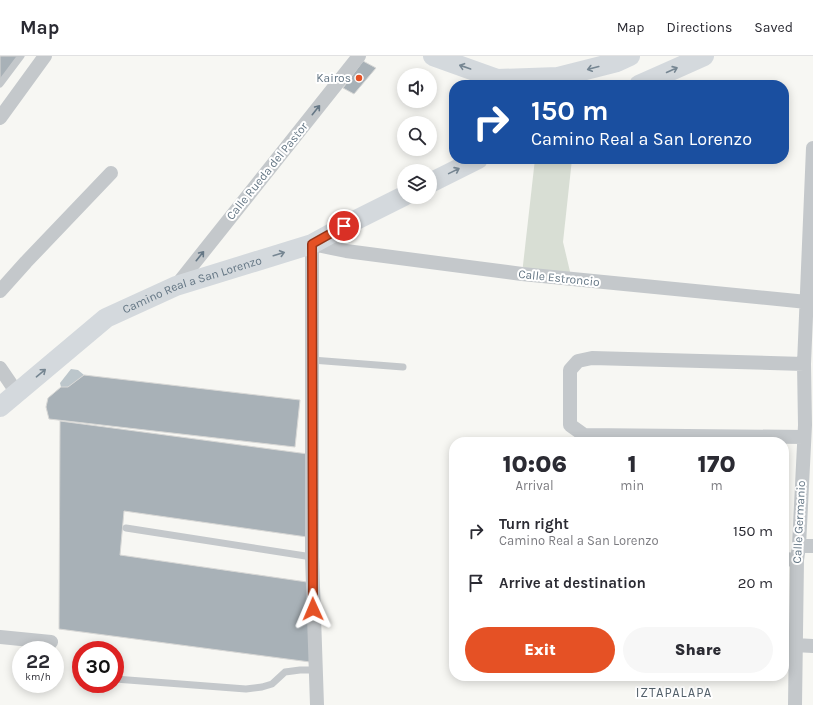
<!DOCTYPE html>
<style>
body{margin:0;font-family:Karla,sans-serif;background:#f7f7f7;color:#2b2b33;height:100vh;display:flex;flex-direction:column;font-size:15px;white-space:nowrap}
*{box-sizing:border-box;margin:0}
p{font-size:13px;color:#7c7c81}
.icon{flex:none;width:22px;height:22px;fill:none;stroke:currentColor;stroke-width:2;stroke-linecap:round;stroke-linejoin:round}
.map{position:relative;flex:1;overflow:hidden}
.drawer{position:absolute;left:449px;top:381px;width:340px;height:244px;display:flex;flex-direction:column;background:#fff;border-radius:16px;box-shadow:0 2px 10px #0003}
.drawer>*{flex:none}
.guide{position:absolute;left:449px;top:24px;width:340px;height:84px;border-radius:16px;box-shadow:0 2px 10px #0003;background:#1a4fa0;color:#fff;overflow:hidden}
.buttons{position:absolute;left:397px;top:12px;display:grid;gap:8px}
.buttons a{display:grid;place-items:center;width:40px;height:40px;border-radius:50%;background:#fff;box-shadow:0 2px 10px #0003;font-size:20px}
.speed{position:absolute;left:12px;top:585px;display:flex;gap:8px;font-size:20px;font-weight:700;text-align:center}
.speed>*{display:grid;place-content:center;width:52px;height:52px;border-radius:50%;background:#fff;box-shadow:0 2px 10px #0003;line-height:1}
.speed small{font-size:10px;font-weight:400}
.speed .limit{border:6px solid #d22;background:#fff;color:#111}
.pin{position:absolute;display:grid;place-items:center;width:34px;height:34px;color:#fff;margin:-17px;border:2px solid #fff;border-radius:50%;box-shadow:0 1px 4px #0007}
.me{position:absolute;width:44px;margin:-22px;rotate:359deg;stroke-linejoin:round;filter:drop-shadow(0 0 3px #0008)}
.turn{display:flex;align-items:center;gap:14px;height:84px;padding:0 16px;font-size:18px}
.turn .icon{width:52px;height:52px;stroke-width:2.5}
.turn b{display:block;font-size:28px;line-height:34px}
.eta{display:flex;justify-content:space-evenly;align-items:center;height:68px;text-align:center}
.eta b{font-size:24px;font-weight:800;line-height:28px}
.action{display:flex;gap:8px;margin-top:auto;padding:8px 16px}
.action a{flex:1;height:46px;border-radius:24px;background:#e55125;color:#fff;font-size:16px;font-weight:800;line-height:46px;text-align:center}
.action a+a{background:#f7f7f7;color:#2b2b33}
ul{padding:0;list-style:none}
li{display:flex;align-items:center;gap:12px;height:52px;padding:0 16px}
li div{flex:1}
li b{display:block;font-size:15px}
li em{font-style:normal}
header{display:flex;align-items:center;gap:24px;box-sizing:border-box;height:56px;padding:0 20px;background:#fff;border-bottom:1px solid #e1e1e2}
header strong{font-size:19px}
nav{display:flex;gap:22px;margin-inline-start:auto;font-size:14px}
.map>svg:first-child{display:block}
.green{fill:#d8ded4}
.water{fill:#bcc6cb}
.building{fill:#a8b1b7;stroke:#d8d8d6}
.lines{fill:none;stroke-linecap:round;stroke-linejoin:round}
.service{stroke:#c4c8cb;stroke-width:7}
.minor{stroke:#c4c8cb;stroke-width:14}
.secondary{stroke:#d4d9dd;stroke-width:20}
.oneway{stroke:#768692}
.oneway2{stroke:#657785}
.route-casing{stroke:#953518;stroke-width:10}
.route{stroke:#e55125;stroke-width:7}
.poi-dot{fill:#e55125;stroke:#fff;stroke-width:1.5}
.labels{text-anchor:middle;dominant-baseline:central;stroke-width:4;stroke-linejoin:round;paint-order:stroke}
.poi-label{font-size:12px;fill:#657785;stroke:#fff;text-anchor:end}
.street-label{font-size:12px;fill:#657785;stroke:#fff}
.neighbourhood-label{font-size:13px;letter-spacing:1px;fill:#53606a;stroke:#fff}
</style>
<header>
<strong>Map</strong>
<nav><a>Map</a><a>Directions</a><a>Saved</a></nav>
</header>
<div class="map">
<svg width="813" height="649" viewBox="0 0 813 649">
<rect width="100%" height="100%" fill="#f7f7f3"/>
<path class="green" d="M535 103H572L563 186 572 224 522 218Z"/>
<path class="water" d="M71 313 78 314 84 319 68 331H61L60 327Z"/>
<path class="building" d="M0 0H18L0 24Z
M363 5 376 12 354 38 343 32Z
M84 319 300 344 295 391 49 363 46 351 48 342 61 331H68Z
M60 365 308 398 307 481 124 455 120 499 307 526 310 606 59 573Z"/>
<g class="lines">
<path class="service" d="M0 28 21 0
M312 304 403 311
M126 472 312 501
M115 623 246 633 262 631 272 628 285 616 300 614H316"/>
<path class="minor" d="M0 62 45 0
M176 230 359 0
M0 235 26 206 111 117
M0 312 17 337
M804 381 584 379 570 369V314L578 305 592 302 804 308
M799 490H813
M784 503 797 504
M0 581 51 586
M795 589 813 590
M317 649 312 501V188L346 195 522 218 807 246
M795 649 797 504 799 490 805 369 804 308 813 92"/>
<g class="secondary">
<path d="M433 0 497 23 558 21 617 6 630 0"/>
<path d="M639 29 704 0"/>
<path d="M430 127 478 103"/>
<path id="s1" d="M0 351 106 262 176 230 312 188 354 165 404 140"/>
</g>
</g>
<defs><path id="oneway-shaft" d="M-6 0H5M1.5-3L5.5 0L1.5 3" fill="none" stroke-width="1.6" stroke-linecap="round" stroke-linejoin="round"/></defs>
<g class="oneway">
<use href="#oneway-shaft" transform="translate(465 11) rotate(-161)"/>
<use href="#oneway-shaft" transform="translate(593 12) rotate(165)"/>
<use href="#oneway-shaft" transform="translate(672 14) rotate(-24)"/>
<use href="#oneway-shaft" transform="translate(454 115) rotate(-26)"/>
<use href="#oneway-shaft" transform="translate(279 198) rotate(-17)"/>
<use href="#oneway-shaft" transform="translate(41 317) rotate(-40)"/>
</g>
<g class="oneway2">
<use href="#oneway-shaft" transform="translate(316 54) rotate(-51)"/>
<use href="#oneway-shaft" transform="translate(200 200) rotate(-51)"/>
</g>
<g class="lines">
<defs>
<path id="route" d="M313 553 312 188 344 170"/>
</defs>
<use href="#route" class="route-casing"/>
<use href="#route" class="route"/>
</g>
<circle class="poi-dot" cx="359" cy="22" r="4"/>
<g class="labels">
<g class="poi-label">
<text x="351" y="22">Kairos</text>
</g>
<g class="street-label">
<text transform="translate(267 115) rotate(-51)">Calle Rueda del Pastor</text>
<text transform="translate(559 222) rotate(6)">Calle Estroncio</text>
<text stroke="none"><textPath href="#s1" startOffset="231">Camino Real a San Lorenzo</textPath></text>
<text transform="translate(799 466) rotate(-87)">Calle Germanio</text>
</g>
<g class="neighbourhood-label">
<text x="674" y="636">IZTAPALAPA</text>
</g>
</g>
</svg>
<div class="buttons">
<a><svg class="icon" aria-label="sound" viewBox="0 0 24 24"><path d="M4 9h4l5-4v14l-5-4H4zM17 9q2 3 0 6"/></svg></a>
<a><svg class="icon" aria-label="search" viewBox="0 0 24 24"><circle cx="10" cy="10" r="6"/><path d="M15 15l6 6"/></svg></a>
<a><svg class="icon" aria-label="layers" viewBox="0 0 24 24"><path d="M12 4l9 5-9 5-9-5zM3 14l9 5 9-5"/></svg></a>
</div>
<div class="speed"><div>22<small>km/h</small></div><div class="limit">30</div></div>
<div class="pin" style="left:344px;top:170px;background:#d93025"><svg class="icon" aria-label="arrive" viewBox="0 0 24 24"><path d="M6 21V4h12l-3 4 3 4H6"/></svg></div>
<svg class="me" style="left:313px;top:553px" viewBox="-20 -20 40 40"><path d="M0-17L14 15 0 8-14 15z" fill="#e55125" stroke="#fff" stroke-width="4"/></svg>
<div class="guide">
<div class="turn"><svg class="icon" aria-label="right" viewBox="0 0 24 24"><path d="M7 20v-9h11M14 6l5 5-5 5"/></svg><div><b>150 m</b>Camino Real a San Lorenzo</div></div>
</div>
<section class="drawer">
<div class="eta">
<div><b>10:06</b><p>Arrival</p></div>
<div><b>1</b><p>min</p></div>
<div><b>170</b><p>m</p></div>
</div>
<ul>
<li><svg class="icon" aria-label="right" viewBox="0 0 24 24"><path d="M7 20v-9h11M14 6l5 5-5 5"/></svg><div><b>Turn right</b><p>Camino Real a San Lorenzo</p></div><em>150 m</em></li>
<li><svg class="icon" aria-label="arrive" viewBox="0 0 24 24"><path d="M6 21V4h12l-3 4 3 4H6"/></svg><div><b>Arrive at destination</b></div><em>20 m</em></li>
</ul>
<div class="action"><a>Exit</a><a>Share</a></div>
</section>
</div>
